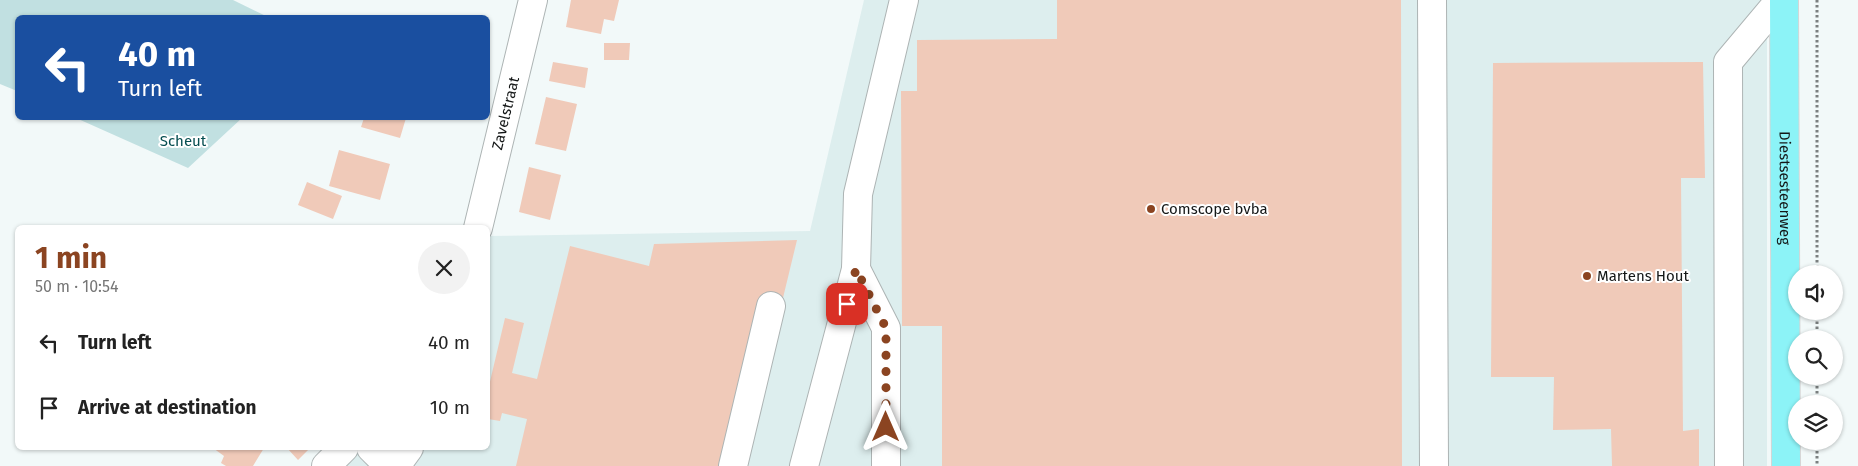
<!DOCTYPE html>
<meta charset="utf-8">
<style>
body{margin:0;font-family:"Fira Sans",sans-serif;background:#f2f2f2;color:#222;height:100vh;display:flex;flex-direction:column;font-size:19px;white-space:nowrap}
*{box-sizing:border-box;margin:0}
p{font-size:16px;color:#767676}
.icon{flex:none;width:28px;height:28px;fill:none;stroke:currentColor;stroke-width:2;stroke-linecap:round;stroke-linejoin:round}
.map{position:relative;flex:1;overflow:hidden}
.drawer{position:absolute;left:15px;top:225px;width:475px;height:225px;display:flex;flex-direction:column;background:#fff;border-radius:8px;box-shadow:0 1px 4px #0004}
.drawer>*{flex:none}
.guide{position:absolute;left:15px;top:15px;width:475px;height:105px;border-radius:8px;box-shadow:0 1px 4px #0004;background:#1a4fa0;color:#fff;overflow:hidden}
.buttons{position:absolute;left:1788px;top:265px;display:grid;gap:10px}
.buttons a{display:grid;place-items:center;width:55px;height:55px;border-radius:50%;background:#fff;box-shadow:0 1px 4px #0004;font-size:25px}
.pin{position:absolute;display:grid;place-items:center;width:42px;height:42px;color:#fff;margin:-21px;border-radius:10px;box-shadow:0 2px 8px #0006}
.me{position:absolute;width:55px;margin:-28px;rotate:0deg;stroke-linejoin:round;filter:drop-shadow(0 0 4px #0008)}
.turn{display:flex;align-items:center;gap:18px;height:105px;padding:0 20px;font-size:22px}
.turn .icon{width:65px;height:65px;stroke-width:2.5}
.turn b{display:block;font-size:35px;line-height:42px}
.round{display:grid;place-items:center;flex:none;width:52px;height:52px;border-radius:26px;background:#f2f2f2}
.headline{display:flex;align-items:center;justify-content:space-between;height:85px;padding:0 20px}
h1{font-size:30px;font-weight:700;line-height:38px;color:#8b4421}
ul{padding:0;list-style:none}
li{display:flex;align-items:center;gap:15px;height:65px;padding:0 20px}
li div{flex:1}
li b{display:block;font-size:19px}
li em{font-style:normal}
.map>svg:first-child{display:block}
.built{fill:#dee}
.green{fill:#c1e0e1}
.building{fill:#f0cab9}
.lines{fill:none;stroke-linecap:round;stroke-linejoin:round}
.minor-casing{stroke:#adb4b4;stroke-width:30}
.major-casing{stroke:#d5d5d5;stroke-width:30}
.path{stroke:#7b8080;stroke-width:3;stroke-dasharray:2.5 2.5;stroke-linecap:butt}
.minor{stroke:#fff;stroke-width:28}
.major{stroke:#8cf3f7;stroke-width:28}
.route{stroke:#8b4421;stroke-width:9;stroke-dasharray:0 16.2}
.poi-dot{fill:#8b4421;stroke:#fff;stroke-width:2}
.labels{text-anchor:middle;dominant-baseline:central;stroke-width:4;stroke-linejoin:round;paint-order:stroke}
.street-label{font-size:15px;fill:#141717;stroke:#fff}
.park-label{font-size:15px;fill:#064e51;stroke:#fff}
.poi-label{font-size:15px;fill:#141717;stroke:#fff;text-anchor:start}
</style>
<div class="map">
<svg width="1858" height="466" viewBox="0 0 1858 466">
<rect width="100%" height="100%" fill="#f2f9f9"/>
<path class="built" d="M864 0H1767V466H326L344 448H488V236L810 231Z"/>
<path class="green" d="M0 0H233L268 17 18 18 17 91 0 84Z
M76 118H242L188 168Z"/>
<path class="building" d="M571 0H619L614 21 604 19 601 34 566 27Z
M1057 0H1401L1402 466H942V326H902L901 91H917V40L1057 39Z
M604 43H630L629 60H604Z
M553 62 588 68 585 88 549 81Z
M1703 62 1705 178H1681L1683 431 1699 429V466H1612L1611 429 1553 430 1554 377H1491L1493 63Z
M546 97 577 104 566 151 535 144Z
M364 118H406L400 138 361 127Z
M339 150 390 164 380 200 329 186Z
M529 167 561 175 550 220 519 212Z
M307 182 342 196 333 219 298 205Z
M797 240 782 302 728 466H516L527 419 502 413 500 421 488 419V390L505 318 524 323 512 373 537 379 570 246 649 266 654 244Z
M213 448H264L253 466H226L221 463 224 456Z
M287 448H310L298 460Z"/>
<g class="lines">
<defs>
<g id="minor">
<path d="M1432 0 1434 466"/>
<path id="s1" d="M478 228 533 0"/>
<path d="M856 269 886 328V466"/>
<path d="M371 448 389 466"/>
<path d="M326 466 344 448"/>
<path d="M396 466 409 448"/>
<path d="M733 466 771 306"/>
<path d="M804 466 856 269 858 194 904 0"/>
<path d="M1729 466 1728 62 1780 0"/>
</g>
<g id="major">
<path id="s2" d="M1784 0 1786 466"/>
</g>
</defs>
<use href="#minor" class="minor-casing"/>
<use href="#major" class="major-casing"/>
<path class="path" d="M1817 0V274
M1817 339V311
M1817 376V404
M1817 441V466"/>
<use href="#minor" class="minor"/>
<use href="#major" class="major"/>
</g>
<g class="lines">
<path class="route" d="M847 304 856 269 886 328V427"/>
</g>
<g class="poi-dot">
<circle cx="1151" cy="209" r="5"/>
<circle cx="1587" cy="276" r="5"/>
</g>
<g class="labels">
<g class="street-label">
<text stroke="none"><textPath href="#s1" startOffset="118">Zavelstraat</textPath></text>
<text stroke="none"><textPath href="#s2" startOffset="188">Diestsesteenweg</textPath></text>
</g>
<g class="park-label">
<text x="183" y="141">Scheut</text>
</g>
<g class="poi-label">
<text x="1161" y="209">Comscope bvba</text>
<text x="1597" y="276">Martens Hout</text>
</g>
</g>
</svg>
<div class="buttons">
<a><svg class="icon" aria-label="sound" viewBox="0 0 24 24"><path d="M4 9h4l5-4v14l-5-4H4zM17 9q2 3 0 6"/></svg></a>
<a><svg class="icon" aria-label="search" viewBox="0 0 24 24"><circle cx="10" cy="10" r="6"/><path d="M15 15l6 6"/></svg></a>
<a><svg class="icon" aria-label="layers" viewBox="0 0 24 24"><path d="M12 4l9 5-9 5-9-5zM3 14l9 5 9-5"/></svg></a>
</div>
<div class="pin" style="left:847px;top:304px;background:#d93025"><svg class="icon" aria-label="arrive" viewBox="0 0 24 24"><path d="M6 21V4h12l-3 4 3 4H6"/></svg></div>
<svg class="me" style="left:886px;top:427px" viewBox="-20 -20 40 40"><path d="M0-17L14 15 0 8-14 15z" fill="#8b4421" stroke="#fff" stroke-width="4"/></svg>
<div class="guide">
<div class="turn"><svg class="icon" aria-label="left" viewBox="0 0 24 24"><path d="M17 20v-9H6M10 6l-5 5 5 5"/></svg><div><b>40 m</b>Turn left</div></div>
</div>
<section class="drawer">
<div class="headline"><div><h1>1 min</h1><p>50 m · 10:54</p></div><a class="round"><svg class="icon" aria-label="close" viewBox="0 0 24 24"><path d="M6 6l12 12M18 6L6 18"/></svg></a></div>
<ul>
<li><svg class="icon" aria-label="left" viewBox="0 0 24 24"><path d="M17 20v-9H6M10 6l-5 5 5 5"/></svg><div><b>Turn left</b></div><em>40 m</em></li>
<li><svg class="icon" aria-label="arrive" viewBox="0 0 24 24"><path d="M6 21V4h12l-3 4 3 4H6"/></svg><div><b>Arrive at destination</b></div><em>10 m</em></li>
</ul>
</section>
</div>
